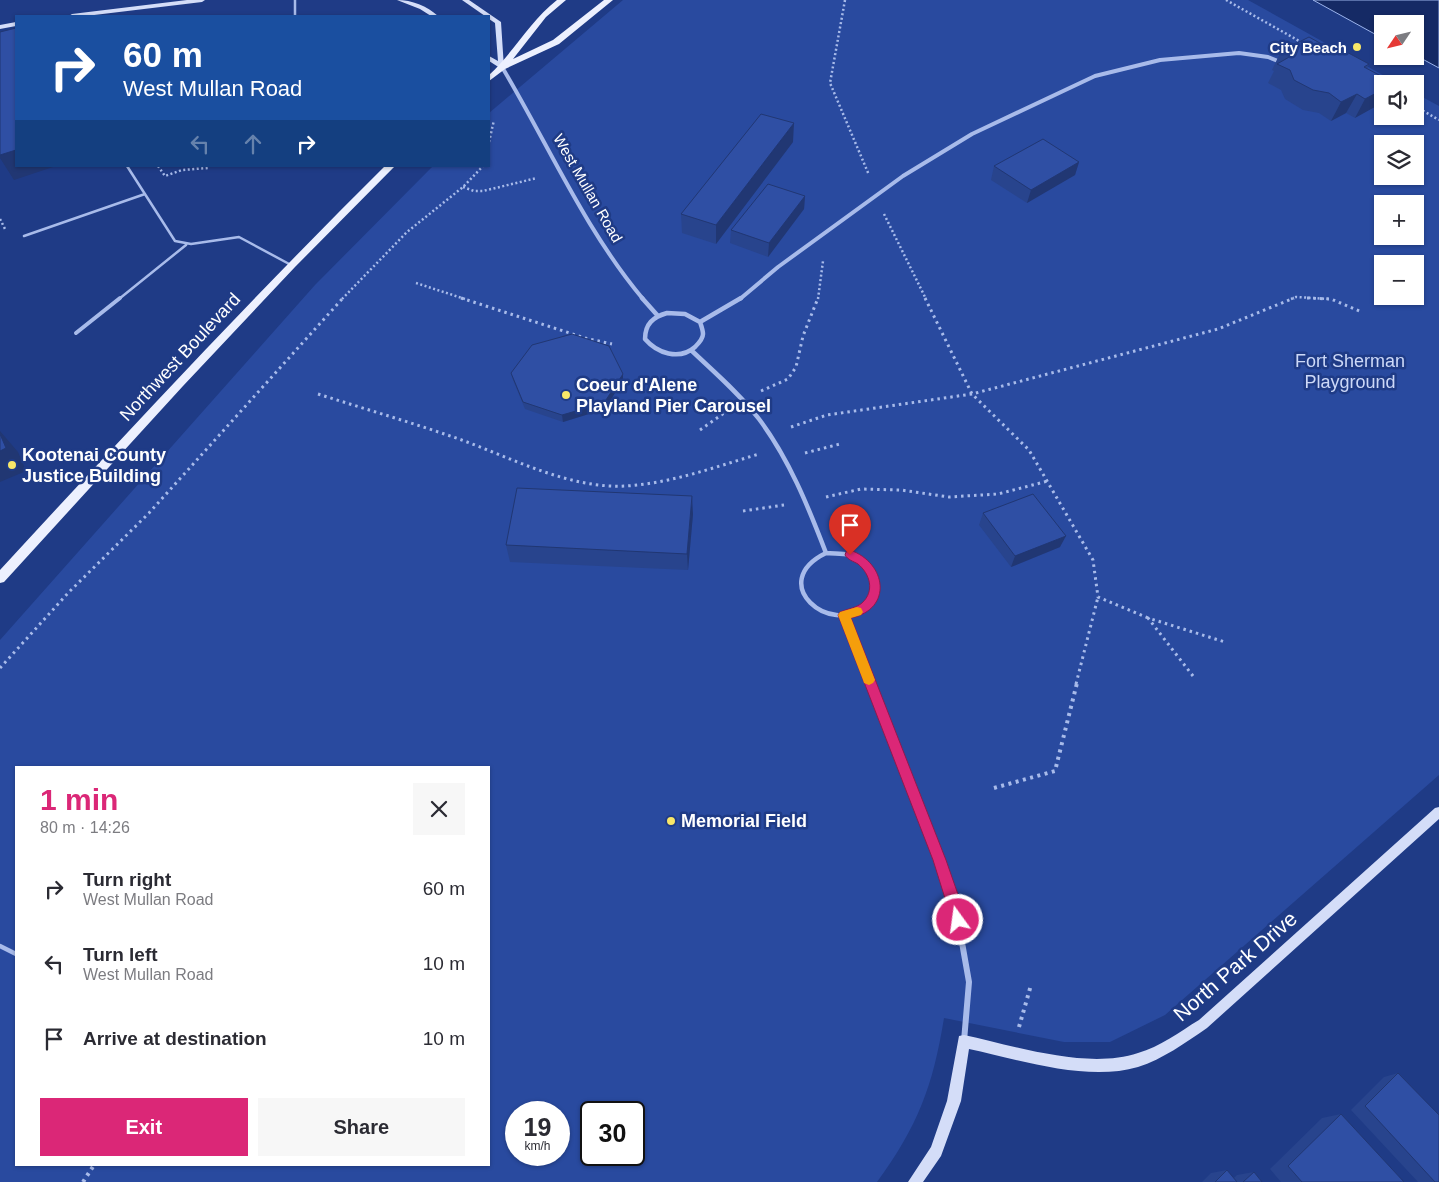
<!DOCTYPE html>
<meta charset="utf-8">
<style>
body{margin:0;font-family:Helvetica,sans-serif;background:#f7f7f7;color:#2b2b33;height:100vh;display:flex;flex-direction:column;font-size:19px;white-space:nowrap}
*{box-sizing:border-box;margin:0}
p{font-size:16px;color:#7c7c81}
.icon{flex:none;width:28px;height:28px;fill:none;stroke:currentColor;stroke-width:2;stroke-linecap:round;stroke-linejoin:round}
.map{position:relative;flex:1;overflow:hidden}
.panel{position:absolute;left:15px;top:766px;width:475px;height:400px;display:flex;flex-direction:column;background:#fff;border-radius:0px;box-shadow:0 1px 4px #0004}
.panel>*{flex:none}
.banner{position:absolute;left:15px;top:15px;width:475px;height:152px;border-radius:0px;box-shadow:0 1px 4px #0004;background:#1a4fa0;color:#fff;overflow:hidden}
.needle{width:32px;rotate:235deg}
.tools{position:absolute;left:1374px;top:15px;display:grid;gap:10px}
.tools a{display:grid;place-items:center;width:50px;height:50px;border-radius:0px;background:#fff;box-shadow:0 1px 4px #0004;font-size:25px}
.speed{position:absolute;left:505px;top:1101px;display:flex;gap:10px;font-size:25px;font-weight:700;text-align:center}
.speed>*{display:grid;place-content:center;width:65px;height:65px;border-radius:50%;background:#fff;box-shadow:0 1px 4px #0004;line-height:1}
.speed small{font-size:12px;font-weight:400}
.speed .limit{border:2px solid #111;border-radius:8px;background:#fff;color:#111}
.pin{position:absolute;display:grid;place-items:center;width:42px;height:42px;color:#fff;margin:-51px -21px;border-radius:50% 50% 50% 0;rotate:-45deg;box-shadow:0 0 5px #0007}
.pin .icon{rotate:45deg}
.me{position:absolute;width:55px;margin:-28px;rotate:346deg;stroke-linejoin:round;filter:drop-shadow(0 0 4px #0008)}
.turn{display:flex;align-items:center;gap:18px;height:105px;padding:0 25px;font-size:22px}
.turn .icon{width:65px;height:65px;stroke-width:2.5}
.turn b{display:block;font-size:35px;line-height:42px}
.lanes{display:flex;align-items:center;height:48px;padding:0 25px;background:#0003;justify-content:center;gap:25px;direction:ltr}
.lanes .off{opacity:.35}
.round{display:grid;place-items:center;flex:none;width:52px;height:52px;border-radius:0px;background:#f7f7f7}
.headline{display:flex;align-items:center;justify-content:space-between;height:85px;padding:0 25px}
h1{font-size:30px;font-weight:700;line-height:38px;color:#db2777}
.primary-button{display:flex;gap:10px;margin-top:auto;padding:10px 25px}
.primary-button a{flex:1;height:58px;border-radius:0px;background:#db2777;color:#fff;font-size:20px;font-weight:700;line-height:58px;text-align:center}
.primary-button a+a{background:#f7f7f7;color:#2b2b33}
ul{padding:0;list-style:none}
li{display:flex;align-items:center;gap:15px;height:75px;padding:0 25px}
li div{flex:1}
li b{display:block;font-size:19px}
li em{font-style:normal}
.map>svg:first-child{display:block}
.green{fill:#294a9f;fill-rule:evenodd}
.water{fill:#152a65;stroke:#9cb4ec}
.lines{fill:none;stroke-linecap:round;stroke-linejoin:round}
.path-far2{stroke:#a8bbea;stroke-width:2.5;stroke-dasharray:2 2.5;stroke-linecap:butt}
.path-far1{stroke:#a8bbea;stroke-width:3;stroke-dasharray:2.5 4;stroke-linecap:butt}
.path{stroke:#a8bbea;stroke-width:4;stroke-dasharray:3 4.5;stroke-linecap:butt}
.lane-far2{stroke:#a8bbea;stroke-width:2.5}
.lane-far1{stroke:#a8bbea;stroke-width:4}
.lane{stroke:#a8bbea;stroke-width:4.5}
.street-far2{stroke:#a8bbea;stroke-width:4}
.street-far1{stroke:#a8bbea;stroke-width:4.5}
.street{stroke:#a8bbea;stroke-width:6}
.secondary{fill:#d4ddf8;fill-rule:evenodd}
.primary{fill:#ecf0fe;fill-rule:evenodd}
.wall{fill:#28448d}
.shaded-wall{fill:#213773}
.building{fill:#2f4fa4;stroke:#213773}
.route{fill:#db2777;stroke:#8e194d}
.slow{fill:#f59e0b}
.poi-dot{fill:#f8e768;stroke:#1f3b86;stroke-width:2}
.labels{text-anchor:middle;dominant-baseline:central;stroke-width:5;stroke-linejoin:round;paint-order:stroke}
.far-poi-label{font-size:15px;font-weight:bold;fill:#fff;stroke:#1f3b86;text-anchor:end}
.far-street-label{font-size:15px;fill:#fff;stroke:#1f3b86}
.street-label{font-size:18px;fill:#fff;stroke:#1f3b86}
.park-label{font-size:18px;fill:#cdd9f8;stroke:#1f3b86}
.poi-label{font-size:18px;font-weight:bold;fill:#fff;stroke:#1f3b86;text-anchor:start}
.near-street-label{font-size:21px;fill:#fff;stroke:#1f3b86}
</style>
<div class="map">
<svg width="1439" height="1182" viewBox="0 0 1439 1182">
<rect width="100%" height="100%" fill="#1f3b86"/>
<path class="green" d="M623 0H1248L1399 84H1382V116H1415V93L1439 106V775L1165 1015 1110 1042H1064L944 1018C933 1086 918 1126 877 1182H0V640L315 285 433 166H489V113ZM1382 144H1415V176H1382ZM1382 204H1415V236H1382ZM1382 264H1415V296H1382ZM16 768H489V1165H16ZM516 1112H559V1155H516ZM591 1112H634V1155H591Z"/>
<path class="water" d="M1313 0H1439V68L1415 55V24H1382V38Z"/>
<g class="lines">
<path class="path-far2" d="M845 0 830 83 869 175
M1226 0 1301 42
M1415 106 1439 120
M489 142 494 120
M158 166 165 176 182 170 208 168
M463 187 474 191H483L537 178
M884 214 926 299
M0 219 5 229
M416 283 465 299
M342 299 407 232 463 187 483 166
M818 299 823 261
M1291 299 1296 297 1329 299"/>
<path class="path-far1" d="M461 298 585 338 612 344
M925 298 972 394 1029 450 1093 560 1098 597 1148 618
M1307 298 1331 299 1362 312
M761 391 788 379 796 367 803 336 818 298
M318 394C365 409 413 423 459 439 512 458 569 489 626 486 672 483 715 467 759 454
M791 427 827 415 972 394 1218 329 1294 298
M700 430 727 411
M805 453 840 444
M826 497 861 489 901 490 949 497 998 494 1048 481
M743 511 784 505
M0 668 69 592 149 513 343 298
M1193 676 1148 618 1225 642
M1076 684 1098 597"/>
<path class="path" d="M994 788 1055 771 1077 683
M1019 1027 1031 985
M83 1182 94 1165"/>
<path class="lane-far2" d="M295 0V16
M127 166 175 241 191 244 239 237 291 265
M24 236 145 194
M119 299 186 245"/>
<path class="lane-far1" d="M76 333 120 298"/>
<path class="lane" d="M0 946 16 954"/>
<path class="street-far2" d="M502 67C548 144 585 230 643 299
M740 299 778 267 903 176 972 134 1095 76 1160 60 1239 53 1268 57 1283 63"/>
<path class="street-far1" d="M642 298 658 316
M667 313 685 314 700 322C701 325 703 330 703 334 703 338 698 344 695 347 679 361 657 353 645 339 645 324 653 317 667 313Z
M700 322 741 298
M691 350C714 372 739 393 759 419 789 459 808 506 826 553
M826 553C833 554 842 553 849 555 871 561 883 588 865 605 832 638 765 583 826 553Z
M844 615 870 684"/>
<path class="street" d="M870 683 895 750 916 798 955 903 969 982 964 1041"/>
<path class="secondary" d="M187 0H205L202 2 86 16H69L72 14Z
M397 0C412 0 427 6 438 16H431L420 9Z
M462 0H469L501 22 504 68H500L489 61V56L498 61 495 23 489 19V16H485Z
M16 22V26L0 29V25Z
M1439 807V819L1207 1028C1185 1043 1163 1059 1138 1067 1087 1082 1020 1060 969 1049L961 1101 941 1156 923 1182H908L931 1147 947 1101 959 1036 964 1035C1015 1046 1087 1070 1138 1053 1160 1047 1179 1032 1199 1020L1435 808Z"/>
<path class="primary" d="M557 0H566L546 17 513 59 553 40 604 0H613L559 44 505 69 489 81V75C514 52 530 21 557 0Z
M385 166H395L295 267 183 386 4 582 0 583V570C126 433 253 297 385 166Z"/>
</g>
<path class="wall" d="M1281 51 1336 52 1369 64 1367 69 1394 83 1355 118 1346 113 1331 121 1319 113 1303 110 1285 99 1281 90 1268 83 1274 71 1272 70Z
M793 142 716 244 682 233 681 214Z
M1079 162 1075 175 1027 203 991 180 994 166Z
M805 196 804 209 768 257 730 243 731 230Z
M511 373 623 374V380L605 409 563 422 525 409 513 380Z
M983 513 1060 547 1011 567 979 525Z
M693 514 688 570 510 562 506 545Z
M1398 1073 1439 1182H1418L1351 1110 1384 1077Z
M1341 1114 1404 1182H1281L1270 1169 1322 1118Z
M1227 1170 1234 1178 1237 1175 1254 1172 1262 1182H1202L1211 1173Z"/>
<path class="shaded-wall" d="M1382 90V103L1355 118 1365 99Z
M1357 94 1346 113 1331 121 1341 102Z
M794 123 793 142 716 244V225Z
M16 150V166H56L14 180 0 158V155Z
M1079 162 1075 175 1027 203 1031 190Z
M805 196 804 209 768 257 769 243Z
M623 374V380L605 409 563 422 562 415Z
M0 431 18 452 26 471 0 482Z
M692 496 693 514 688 570 687 554Z
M1066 536 1060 547 1011 567 1015 556Z"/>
<path class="building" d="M16 28V150L0 155V32Z
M1309 37 1336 52 1341 49 1369 64 1364 67 1394 83 1382 84V90L1365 99 1357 94 1341 102 1329 93 1313 90 1294 80 1290 70 1277 64 1291 56 1281 51Z
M761 114 794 123 716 225 681 214Z
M1043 139 1079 162 1031 190 994 166Z
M768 184 805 196 769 243 731 230Z
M572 334 609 346 623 374 604 403 562 415 523 402 511 373 532 345Z
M0 434 6 448 0 451Z
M517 488 692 496 687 554 506 545Z
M1033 494 1066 536 1015 556 983 513Z
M1398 1073 1439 1115V1182H1435L1365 1106Z
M1341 1114 1404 1182H1302L1288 1166Z
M1227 1170 1237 1182H1215Z
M1254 1172 1262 1182H1243Z"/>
<path class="route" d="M850 550C887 563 893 609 851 618L946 860 961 903 965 920 963 924 958 926 953 924 933 860 838 615 840 612C847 609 856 608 862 603 875 591 870 574 858 564 853 561 848 560 845 555L846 552Z"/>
<path class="slow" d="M857 607 861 608 863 612 861 615 851 618 875 680 873 683 869 685 864 683 863 680 838 615 840 612Z"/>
<g class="poi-dot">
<circle cx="1357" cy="47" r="5"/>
<circle cx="566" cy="395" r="5"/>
<circle cx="12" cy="465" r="5"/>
<circle cx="671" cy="821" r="5"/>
</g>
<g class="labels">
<g class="far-poi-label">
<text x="1347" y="47">City Beach</text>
</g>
<g class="far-street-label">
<text transform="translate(588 188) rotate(60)">West Mullan Road</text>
</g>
<g class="street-label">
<text transform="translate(180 357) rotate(-47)">Northwest Boulevard</text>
</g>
<g class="park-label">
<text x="1350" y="361">Fort Sherman<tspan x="1350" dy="21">Playground</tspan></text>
</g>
<g class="poi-label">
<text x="576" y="385">Coeur d'Alene<tspan x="576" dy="21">Playland Pier Carousel</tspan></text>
<text x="22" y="455">Kootenai County<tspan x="22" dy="21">Justice Building</tspan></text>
<text x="681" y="821">Memorial Field</text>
</g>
<g class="near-street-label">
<text transform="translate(1235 966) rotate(-41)">North Park Drive</text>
</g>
</g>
</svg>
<div class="tools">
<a><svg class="needle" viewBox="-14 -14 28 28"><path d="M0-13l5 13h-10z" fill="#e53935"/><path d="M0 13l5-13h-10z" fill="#7c7c81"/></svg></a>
<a><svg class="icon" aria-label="sound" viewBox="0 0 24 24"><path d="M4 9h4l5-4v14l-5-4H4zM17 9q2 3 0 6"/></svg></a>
<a><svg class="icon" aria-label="layers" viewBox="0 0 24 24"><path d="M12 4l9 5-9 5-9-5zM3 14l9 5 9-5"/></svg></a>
<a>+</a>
<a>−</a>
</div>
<div class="speed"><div>19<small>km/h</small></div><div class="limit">30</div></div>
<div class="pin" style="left:850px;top:555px;background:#d93025"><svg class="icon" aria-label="arrive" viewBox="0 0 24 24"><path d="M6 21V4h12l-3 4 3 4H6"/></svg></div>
<svg class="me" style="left:958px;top:920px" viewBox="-20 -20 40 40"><circle r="17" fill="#db2777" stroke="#fff" stroke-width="3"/><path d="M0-11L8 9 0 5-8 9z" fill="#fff"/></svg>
<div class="banner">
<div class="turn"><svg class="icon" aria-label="right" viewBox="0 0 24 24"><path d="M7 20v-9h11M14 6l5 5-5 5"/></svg><div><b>60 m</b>West Mullan Road</div></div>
<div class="lanes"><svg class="icon off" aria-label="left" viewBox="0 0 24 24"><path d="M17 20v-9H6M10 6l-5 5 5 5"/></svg><svg class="icon off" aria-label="ahead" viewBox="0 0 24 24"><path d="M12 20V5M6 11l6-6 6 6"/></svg><svg class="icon" aria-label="right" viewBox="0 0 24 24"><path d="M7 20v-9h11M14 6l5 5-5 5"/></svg></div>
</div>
<section class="panel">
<div class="headline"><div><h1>1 min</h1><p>80 m · 14:26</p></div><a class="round"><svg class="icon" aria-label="close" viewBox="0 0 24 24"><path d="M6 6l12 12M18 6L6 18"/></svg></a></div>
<ul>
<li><svg class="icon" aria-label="right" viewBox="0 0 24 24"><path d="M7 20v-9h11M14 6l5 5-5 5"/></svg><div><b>Turn right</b><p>West Mullan Road</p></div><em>60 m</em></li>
<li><svg class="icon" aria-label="left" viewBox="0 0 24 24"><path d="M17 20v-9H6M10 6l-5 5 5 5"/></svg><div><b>Turn left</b><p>West Mullan Road</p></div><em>10 m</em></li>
<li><svg class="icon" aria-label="arrive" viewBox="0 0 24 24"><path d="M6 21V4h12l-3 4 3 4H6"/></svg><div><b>Arrive at destination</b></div><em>10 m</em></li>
</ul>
<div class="primary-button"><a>Exit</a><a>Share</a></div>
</section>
</div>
